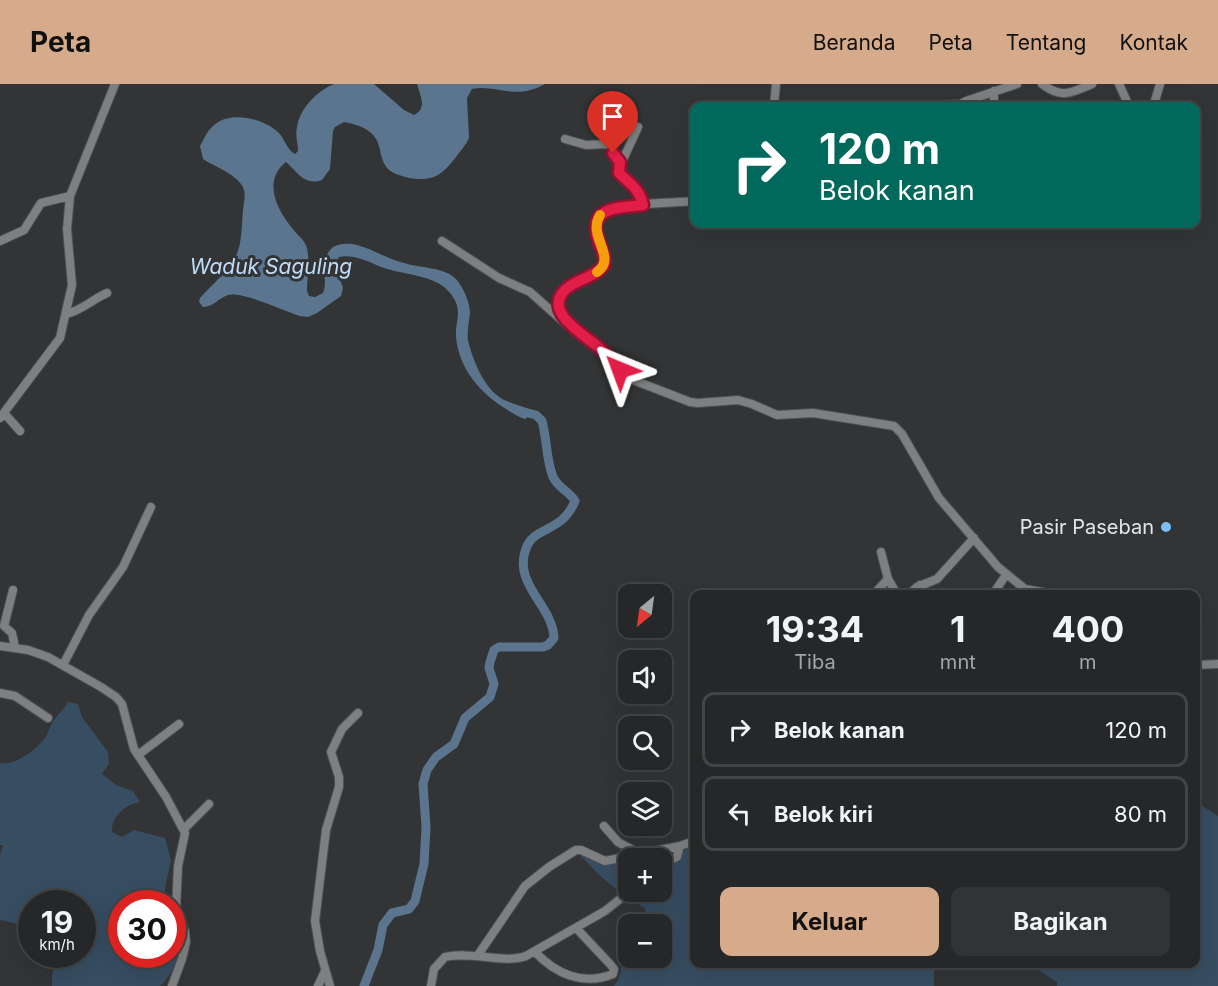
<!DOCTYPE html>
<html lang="id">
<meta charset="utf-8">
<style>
body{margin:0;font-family:Inter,sans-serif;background:#323334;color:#f1f3f6;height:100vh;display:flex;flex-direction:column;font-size:22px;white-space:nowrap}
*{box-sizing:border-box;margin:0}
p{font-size:20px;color:#a4a5a8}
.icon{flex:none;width:33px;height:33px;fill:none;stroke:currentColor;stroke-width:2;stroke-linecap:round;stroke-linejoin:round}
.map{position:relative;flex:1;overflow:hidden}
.drawer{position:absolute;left:690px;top:506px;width:510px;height:378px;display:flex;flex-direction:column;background:#262728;border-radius:12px;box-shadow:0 6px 24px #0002,0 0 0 2px #424445}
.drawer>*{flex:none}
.hud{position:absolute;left:690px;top:18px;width:510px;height:126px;border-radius:12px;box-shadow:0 6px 24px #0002,0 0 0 2px #424445;background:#00695c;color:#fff;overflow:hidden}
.needle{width:39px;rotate:209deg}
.controls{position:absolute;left:618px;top:500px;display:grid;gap:12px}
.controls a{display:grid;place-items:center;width:54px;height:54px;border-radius:12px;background:#262728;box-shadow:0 6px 24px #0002,0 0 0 2px #424445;font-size:30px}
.speed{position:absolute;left:18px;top:806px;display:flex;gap:12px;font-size:30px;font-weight:700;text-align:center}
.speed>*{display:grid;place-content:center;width:78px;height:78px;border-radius:50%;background:#262728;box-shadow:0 6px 24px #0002,0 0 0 2px #424445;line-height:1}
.speed small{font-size:15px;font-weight:400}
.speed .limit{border:9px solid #d22;background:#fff;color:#111}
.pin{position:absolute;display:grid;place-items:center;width:51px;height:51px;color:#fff;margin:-62px -26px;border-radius:50% 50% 50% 0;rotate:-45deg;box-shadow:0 0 6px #0007}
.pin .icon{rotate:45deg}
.me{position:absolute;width:66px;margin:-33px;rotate:316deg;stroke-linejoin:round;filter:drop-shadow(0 0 4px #0008)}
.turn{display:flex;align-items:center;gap:21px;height:126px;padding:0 30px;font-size:27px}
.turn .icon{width:78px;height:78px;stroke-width:2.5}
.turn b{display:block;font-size:42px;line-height:51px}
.eta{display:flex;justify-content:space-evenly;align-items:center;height:102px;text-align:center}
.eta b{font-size:36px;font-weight:700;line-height:42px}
.cta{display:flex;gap:12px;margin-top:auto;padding:12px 30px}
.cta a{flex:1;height:69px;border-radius:12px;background:#d6ab8b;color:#111;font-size:24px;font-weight:700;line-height:69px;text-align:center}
.cta a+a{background:#323334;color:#f1f3f6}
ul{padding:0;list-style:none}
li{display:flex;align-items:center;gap:18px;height:75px;margin:0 12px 9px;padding:0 18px;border:3px solid #424445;border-radius:12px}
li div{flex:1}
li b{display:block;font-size:22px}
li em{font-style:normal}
header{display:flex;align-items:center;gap:36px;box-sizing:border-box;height:84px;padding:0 30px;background:#d6ab8b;color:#111}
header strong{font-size:28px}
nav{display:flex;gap:33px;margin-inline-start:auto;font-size:21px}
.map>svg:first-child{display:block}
.green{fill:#374d61}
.water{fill:#5a758d}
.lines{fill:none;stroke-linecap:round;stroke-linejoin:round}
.river{stroke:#5a758d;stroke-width:9}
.minor-casing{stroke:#4e5051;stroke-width:10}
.minor{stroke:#7d7f81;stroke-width:8}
.route-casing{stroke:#92132f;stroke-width:15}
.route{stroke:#e11d48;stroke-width:10}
.slow{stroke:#f59e0b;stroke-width:10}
.poi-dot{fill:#7bbef8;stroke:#323436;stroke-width:2}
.labels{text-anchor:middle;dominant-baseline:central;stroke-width:6;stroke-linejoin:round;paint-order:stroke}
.poi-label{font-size:20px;fill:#e3e4e6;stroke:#323436;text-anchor:end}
.water-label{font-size:21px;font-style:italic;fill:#c0ddf7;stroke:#323436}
</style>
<header>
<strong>Peta</strong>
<nav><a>Beranda</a><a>Peta</a><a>Tentang</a><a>Kontak</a></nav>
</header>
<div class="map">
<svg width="1218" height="902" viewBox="0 0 1218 902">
<rect width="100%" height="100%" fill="#323436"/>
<path class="green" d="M68 618 78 620 82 633 108 668 109 679 102 690 116 701 133 707 140 718C126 720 111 733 112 748L122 753 134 746 165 754 171 776 165 804V819H122V870H172L173 839C175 843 179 848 180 853 184 870 172 891 160 902H52V891L58 870H82V819H32L31 843 0 836V771L3 761H0V679C15 682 36 666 45 654 48 649 50 642 53 637 58 630 64 625 68 618Z
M1196 718 1218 732V902H1057V898L1035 884 1007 880 1196 879Z
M694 753V879H934V902H614C627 886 616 875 628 857V873H662V840H646L645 824C618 809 600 793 579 770L616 772 628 783V807H662V782L679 774Z"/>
<path class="water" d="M334 0H374L404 26 414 31C428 24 420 12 417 0H545C516 17 495 0 472 5L467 14 469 54C466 60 463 64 459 69 443 90 436 98 409 94 402 92 393 90 388 85 381 78 381 67 378 59 373 45 356 40 344 38L335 43 333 47 330 85 322 96C304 102 299 89 286 78 262 97 277 126 293 145 297 151 305 156 307 164 310 177 307 194 307 207L309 212 315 213 323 209C329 194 318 179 331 165 336 159 349 159 357 161 373 165 387 175 404 179 419 184 445 183 456 195 463 203 470 218 470 229 469 238 467 247 468 256 472 274 483 301 498 312 506 319 519 320 528 325L529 328 526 335C519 334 513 329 506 325 481 310 458 284 456 252 455 236 464 226 450 209 438 193 410 191 391 186 374 182 358 169 339 173L335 180 343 204 341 212 317 229 308 233 300 232C284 227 242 207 228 211 218 214 214 223 203 223L199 218 200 214C215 197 236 182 240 159 242 148 242 137 243 126 244 117 247 108 241 100 232 88 215 83 203 75L200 62C204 55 207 47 213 42 229 26 263 34 278 48 285 55 287 66 295 70L298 67C298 59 295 51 297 43 300 24 317 7 334 0Z"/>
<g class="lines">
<path class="river" d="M364 902 378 866 383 841 392 829 409 825 415 817 424 780 426 743 423 700 427 686 436 673 454 660 465 634 490 613 494 600 489 584 490 578 494 566 499 563H543L548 561 554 554C553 520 509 499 528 460 537 443 563 447 575 417 569 407 559 405 553 393 546 376 547 354 542 337L536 331 520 327"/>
<defs>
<path id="minor" d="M1042 0C1062 15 1071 9 1092 0
M1119 0 1129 22
M1155 17 1160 0
M774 22 776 0
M925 22 960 20
M957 22 966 17 1017 0
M994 22V7
M565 55 586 61 608 60 620 79 619 89 639 107 643 121
M620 82 638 43
M694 117C673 119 624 119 606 126 601 129 597 134 596 141 594 155 607 167 604 181 592 197 568 196 559 215L561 227 571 241 605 269 628 294 690 318 698 319 738 316 752 320 777 331 813 329 894 342 902 350 939 414 998 483 1025 505 1053 510
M0 157 24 146 41 119 70 112
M442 157 499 194 530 208 567 241
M66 230C81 227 93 215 107 209
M4 329 20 347
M0 334 60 254 72 201 67 145 70 112 115 0
M881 468 888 495 897 510
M920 501 927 510
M13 506 4 542 12 549 15 563
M874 510 888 495
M909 510 917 503 937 495 974 454
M993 510 1006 491
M0 562 28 566 48 573 101 603 116 613 122 620 134 665 166 713 185 749 178 782 176 825 185 847 186 858 182 875 172 902
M63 581 89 531 123 483 151 423
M1196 581 1218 580
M0 609 15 612 48 634
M138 671 179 640
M604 742 618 758 640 770
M184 745 209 720
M662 780 677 773 680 762 694 757
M535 868C556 890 583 902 613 890L614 885 610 880 577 845
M478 871 525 802 549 783 576 766H581L605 777 680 762
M318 902 325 887
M330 902 320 867 315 837 326 746 339 703V693L331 668 342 645 358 629
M431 902 434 885 445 873C472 867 504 880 526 872L605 827 630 807"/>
</defs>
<use href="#minor" class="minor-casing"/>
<use href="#minor" class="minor"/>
</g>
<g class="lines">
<defs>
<path id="route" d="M613 69 620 78 619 89C630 100 639 104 643 121 618 124 586 122 599 158 602 166 606 172 604 181 595 194 576 195 565 206 543 228 583 250 597 262 606 269 614 277 620 286"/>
</defs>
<use href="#route" class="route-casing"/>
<use href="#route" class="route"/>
<path class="slow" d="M597 188C618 173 587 153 600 131"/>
</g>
<circle class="poi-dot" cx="1166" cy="443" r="6"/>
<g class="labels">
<g class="poi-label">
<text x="1154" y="443">Pasir Paseban</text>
</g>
<g class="water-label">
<text x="271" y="182">Waduk Saguling</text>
</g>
</g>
</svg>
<div class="controls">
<a><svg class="needle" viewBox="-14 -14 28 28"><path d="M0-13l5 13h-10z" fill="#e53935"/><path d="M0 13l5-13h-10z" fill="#a4a5a8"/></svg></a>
<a><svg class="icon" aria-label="sound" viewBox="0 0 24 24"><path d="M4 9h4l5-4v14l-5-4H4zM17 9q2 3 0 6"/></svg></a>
<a><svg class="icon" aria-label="search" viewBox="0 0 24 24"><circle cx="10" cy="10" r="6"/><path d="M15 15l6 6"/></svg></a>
<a><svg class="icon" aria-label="layers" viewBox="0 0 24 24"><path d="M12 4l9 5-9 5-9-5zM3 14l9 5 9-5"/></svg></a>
<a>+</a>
<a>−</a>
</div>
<div class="speed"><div>19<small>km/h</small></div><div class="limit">30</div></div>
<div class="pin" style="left:613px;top:69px;background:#d93025"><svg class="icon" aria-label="arrive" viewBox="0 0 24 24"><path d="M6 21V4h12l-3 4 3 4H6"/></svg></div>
<svg class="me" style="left:620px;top:286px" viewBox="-20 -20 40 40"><path d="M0-17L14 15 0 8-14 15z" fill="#e11d48" stroke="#fff" stroke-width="4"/></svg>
<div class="hud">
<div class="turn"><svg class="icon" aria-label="right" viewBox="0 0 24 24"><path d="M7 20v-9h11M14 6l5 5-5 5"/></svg><div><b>120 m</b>Belok kanan</div></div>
</div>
<section class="drawer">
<div class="eta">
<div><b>19:34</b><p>Tiba</p></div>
<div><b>1</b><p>mnt</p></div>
<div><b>400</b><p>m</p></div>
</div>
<ul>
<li><svg class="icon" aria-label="right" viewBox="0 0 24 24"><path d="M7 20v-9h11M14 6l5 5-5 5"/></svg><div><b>Belok kanan</b></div><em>120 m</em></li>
<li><svg class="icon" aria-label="left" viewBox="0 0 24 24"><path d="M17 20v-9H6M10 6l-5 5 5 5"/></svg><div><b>Belok kiri</b></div><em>80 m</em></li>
</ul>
<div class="cta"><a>Keluar</a><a>Bagikan</a></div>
</section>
</div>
